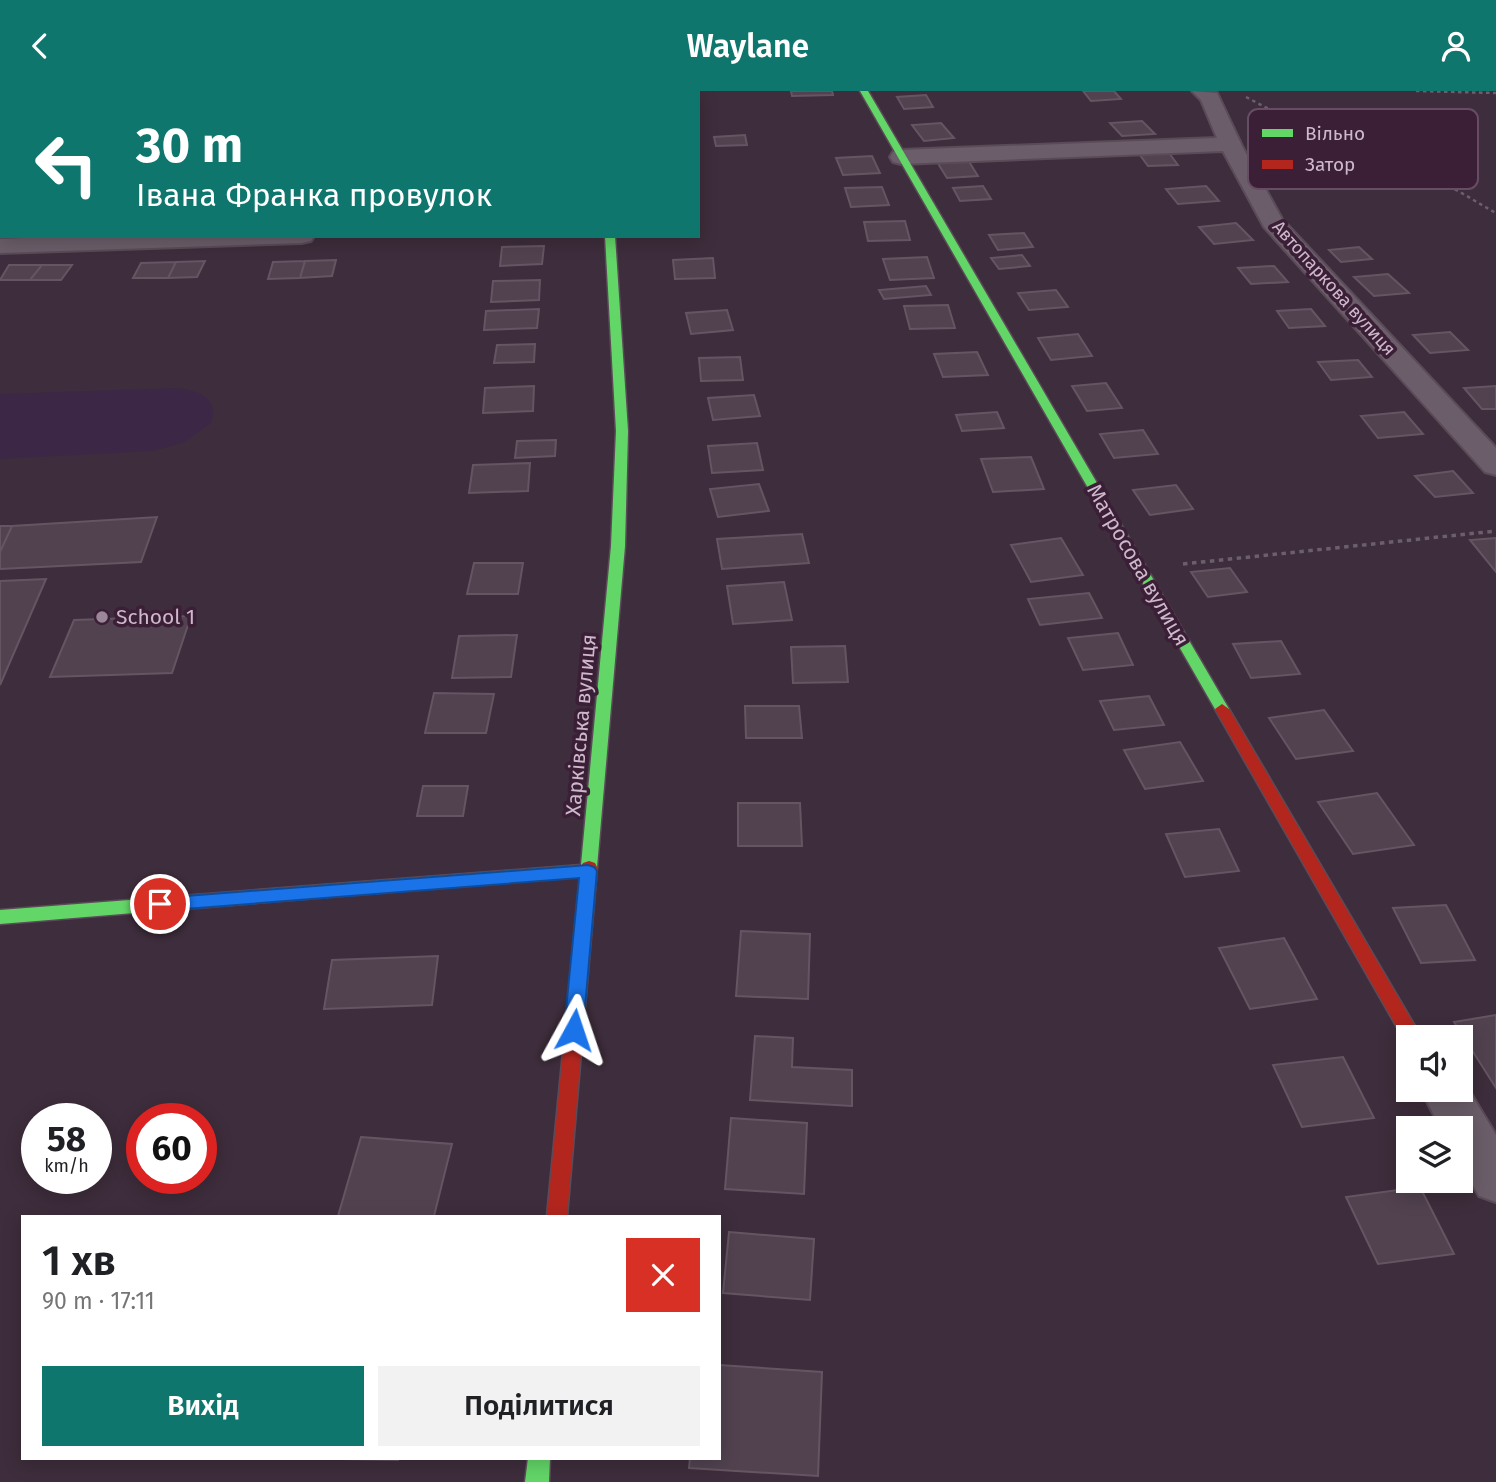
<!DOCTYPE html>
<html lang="uk">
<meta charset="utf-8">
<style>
body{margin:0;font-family:"Fira Sans",sans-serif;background:#f2f2f2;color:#202124;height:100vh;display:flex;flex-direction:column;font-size:26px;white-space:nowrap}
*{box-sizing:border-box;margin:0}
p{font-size:23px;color:#757577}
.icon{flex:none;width:38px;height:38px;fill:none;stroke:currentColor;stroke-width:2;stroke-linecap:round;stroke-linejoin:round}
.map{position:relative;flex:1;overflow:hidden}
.side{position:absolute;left:21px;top:1124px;width:700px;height:245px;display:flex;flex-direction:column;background:#fff;border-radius:0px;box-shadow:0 4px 18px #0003}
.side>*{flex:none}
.guide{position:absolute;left:0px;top:0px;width:700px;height:147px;box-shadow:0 4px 18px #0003;background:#0f766e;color:#fff;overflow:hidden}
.buttons{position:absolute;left:1396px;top:934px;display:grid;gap:14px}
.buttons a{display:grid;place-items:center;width:77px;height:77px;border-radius:0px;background:#fff;box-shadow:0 4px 18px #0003;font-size:35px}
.speed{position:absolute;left:21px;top:1012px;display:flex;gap:14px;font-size:35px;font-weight:700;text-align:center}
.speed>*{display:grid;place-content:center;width:91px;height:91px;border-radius:50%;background:#fff;box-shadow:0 4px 18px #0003;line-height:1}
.speed small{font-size:18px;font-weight:400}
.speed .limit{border:10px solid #d22;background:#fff;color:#111}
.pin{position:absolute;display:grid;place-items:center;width:60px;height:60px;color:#fff;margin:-30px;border:4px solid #fff;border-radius:50%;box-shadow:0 2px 7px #0007}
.me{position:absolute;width:77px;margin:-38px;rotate:5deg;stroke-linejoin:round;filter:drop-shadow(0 0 5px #0008)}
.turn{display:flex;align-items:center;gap:24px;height:147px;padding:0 21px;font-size:32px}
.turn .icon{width:91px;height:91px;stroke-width:2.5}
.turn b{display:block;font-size:49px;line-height:60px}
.round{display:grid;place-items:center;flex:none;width:74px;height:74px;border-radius:0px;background:#f2f2f2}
.headline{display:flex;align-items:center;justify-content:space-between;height:119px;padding:0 21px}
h1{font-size:42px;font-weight:600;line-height:52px}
.button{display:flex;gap:14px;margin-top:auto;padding:14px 21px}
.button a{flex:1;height:80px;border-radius:0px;background:#0f766e;color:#fff;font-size:28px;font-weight:600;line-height:80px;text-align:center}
.button a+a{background:#f2f2f2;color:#202124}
header{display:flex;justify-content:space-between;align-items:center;height:91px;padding:0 21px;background:#0f766e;color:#fff;font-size:32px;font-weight:600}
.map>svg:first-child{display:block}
.green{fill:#3c2846}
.building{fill:#524250;stroke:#655563;stroke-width:2}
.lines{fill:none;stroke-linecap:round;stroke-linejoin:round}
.street-casing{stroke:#5b4b58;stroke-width:4}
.fast-casing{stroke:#5b4b58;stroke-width:3}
.jam-casing{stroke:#5b4b58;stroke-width:3}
.path-far1{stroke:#6c5f6c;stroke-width:2.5;stroke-dasharray:3.5 3.5;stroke-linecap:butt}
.path{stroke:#6c5f6c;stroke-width:3.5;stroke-dasharray:4.5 4.5;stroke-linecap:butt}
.street{fill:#6b5e6a;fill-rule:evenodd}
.fast{fill:#63d668;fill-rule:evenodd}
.jam{fill:#b3261e;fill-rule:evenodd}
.route{fill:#1a73e8;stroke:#114b97;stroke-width:2}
.poi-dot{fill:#9c8799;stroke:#3b1f37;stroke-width:2.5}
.labels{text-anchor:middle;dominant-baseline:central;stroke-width:7;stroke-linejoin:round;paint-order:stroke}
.far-street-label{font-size:18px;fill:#ceb8cb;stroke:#3b1f37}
.street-label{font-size:21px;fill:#ceb8cb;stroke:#3b1f37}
.poi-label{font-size:21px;fill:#ceb8cb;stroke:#3b1f37;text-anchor:start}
.key{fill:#3b1f37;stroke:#674d63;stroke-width:2}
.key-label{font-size:19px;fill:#ceb8cb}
</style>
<header><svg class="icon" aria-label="back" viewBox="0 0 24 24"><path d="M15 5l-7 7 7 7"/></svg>Waylane<svg class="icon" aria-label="person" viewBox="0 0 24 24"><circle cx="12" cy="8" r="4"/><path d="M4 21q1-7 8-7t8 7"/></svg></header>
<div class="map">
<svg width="1496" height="1391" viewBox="0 0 1496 1391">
<rect width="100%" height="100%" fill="#3e2d3c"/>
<path class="green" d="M175 297C197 299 220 306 211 332L185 351 153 360 0 368V303Z"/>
<path class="building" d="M791 0H832L833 4 792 5Z
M1083 0H1114L1121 8 1091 10Z
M926 4 933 16 904 18 897 6Z
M1142 30 1155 43 1122 45 1110 32Z
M941 32 954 47 924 50 912 34Z
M745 44 747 54 716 55 714 46Z
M1169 62 1178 74 1148 75 1140 64Z
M872 65 880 82 843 84 836 67Z
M968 69 978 85 947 87 937 71Z
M983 95 991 108 960 110 953 97Z
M1206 95 1219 110 1178 113 1166 98Z
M882 96 889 114 851 116 845 97Z
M905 130 910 149 868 150 864 131Z
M1236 132 1253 149 1214 153 1199 136Z
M1024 142 1033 156 998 159 989 144Z
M544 155 542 173 500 175 502 156Z
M1359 156 1372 168 1341 171 1329 159Z
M1022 164 1030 175 999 178 991 167Z
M927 166 934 187 890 189 883 168Z
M713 167 715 187 675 188 673 169Z
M336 169 332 185 300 187 305 170Z
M205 170 197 186 168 187 176 171Z
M305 170 300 187 268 188 273 171Z
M176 171 168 187H133L141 172Z
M9 174H42L30 189H0Z
M42 174H72L61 189H30Z
M1274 175 1288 191 1251 193 1238 177Z
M1388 183 1409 202 1374 205 1354 186Z
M540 189 539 209 491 211 493 190Z
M926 195 931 204 884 208 879 199Z
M1056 199 1068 216 1029 219 1018 202Z
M948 214 955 237 910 238 904 215Z
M539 218 537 237 484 239 486 220Z
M1311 218 1325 235 1289 237 1277 220Z
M727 219 733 239 691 243 686 222Z
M1450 241 1468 259 1430 262 1413 244Z
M1078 243 1092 265 1051 269 1038 247Z
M535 253 534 271 494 272 497 254Z
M977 261 988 284 943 286 934 263Z
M740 266 743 289 701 290 699 267Z
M1358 269 1372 286 1331 289 1318 271Z
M1106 292 1122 317 1087 320 1072 295Z
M534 295 533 320 483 322 485 297Z
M1496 295V318H1482L1464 297Z
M754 304 760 325 713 329 708 307Z
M997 321 1004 337 962 340 956 324Z
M1404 321 1423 343 1378 347 1361 325Z
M1143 339 1158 363 1114 367 1100 343Z
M556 349 555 365 515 367 517 350Z
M757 352 763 379 712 382 708 355Z
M1031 366 1044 398 993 401 981 368Z
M530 372 528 400 469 402 473 374Z
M1453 380 1473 402 1435 406 1415 385Z
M759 393 769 420 718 426 710 398Z
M1176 394 1193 418 1150 424 1133 399Z
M157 426 141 471 0 478V461L12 435Z
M0 435H12L0 461Z
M802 443 809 472 722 478 717 448Z
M1061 447 1083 484 1031 491 1011 454Z
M1496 447V481L1470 449Z
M474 472H523L518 503H467Z
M1230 477 1247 501 1208 506 1191 481Z
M46 488 0 594V490Z
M784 491 792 529 733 533 727 495Z
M1089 502 1102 527 1040 534 1028 508Z
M191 525 172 582 50 586 74 529Z
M1118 542 1133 574 1083 579 1068 547Z
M517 544 511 586 452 587 459 545Z
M1281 550 1300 583 1251 587 1233 553Z
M845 555 848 591 793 592 791 556Z
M434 602 494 603 486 642H425Z
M1149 605 1164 634 1114 639 1100 610Z
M745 615H799L802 647H746Z
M1324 619 1353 660 1296 668 1269 627Z
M1180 651 1203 690 1145 698 1124 659Z
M423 695H468L463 725H417Z
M1377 702 1414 754 1353 763 1318 711Z
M738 712H800L802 755H738Z
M1219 738 1239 780 1185 786 1166 743Z
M1446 814 1475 869 1421 872 1393 817Z
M741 840 810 843 808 908 736 905Z
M1284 847 1317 908 1250 918 1219 857Z
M438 865 432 914 324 918 332 869Z
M1496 924V997L1454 931Z
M755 945 793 947 792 976 852 979V1015L750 1009Z
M1343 966 1374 1027 1302 1036 1273 974Z
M731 1027 807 1032 804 1103 725 1098Z
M361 1046 452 1053 434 1125H338Z
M1420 1096 1454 1163 1378 1173 1346 1106Z
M729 1141 814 1148 810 1209 723 1202Z
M719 1274 822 1281 818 1385 689 1377 690 1367H719Z
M280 1367H398V1369Z"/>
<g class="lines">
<defs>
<path id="street" d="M193 0H213L192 2Z
M1192 0 1217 2 1243 57 1282 128 1496 357V384L1485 381 1264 136 1223 60 901 73 893 71 890 66 893 61 901 59 1217 47 1201 9Z
M73 145H314L311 150 302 152 0 162V148Z
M1461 986 1496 1044V1111L1479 1105 1461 1073V1038H1441L1421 999H1461Z"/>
<path id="fast" d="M860 0H868L1229 618 1227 622 1222 623 1215 618Z
M605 145H615L628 340 625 455 597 776 594 784 0 833V819L581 774 611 455 616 340Z
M528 1367H550L549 1391H525Z"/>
<path id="jam" d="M599 0H607V2H599Z
M1222 613 1229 618 1422 947H1409V953L1406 952 1215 618Z
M589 770 595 772 597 776 567 1125H547L581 776 583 772Z"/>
</defs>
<use href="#street" class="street-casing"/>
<use href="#fast" class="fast-casing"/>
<use href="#jam" class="jam-casing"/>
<path class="path-far1" d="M1416 0 1496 2
M1246 6 1318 44 1371 66
M1272 55C1331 60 1390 69 1444 93 1462 101 1479 113 1496 122"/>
<path class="path" d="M1183 473 1496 440"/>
<use href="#street" class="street"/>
<use href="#fast" class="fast"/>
<use href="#jam" class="jam"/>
</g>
<path class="route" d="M588 774 594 776 597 780 583 939 580 945 574 947 567 945 564 939 579 787 160 820 154 818 152 813 154 809 160 807Z"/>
<circle class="poi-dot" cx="102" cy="526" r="7"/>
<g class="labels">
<g class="far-street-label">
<text transform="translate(1334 197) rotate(48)">Автопаркова вулиця</text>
</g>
<g class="street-label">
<text transform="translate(1138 474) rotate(60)">Матросова вулиця</text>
<text transform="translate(581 634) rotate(-85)">Харківська вулиця</text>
</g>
<g class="poi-label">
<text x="116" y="526">School 1</text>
</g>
</g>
<rect x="1248" y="18" width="230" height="80" rx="10" class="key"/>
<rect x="1262" y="38" width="31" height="8" fill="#63d668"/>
<rect x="1262" y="69" width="31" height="9" fill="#b3261e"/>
<g class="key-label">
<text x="1305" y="49">Вільно</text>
<text x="1305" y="80">Затор</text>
</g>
</svg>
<div class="buttons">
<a><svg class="icon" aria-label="sound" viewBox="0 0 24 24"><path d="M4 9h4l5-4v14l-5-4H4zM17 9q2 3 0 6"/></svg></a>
<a><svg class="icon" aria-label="layers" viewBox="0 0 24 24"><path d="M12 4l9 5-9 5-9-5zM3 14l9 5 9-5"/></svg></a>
</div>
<div class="speed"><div>58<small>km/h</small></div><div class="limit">60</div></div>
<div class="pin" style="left:160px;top:813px;background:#d93025"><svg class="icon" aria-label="arrive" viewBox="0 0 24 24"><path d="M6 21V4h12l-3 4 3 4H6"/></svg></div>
<svg class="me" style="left:574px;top:939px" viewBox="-20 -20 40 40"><path d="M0-17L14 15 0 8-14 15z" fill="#1a73e8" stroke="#fff" stroke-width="4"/></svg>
<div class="guide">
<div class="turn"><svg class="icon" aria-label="left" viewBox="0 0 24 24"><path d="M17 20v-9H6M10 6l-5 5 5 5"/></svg><div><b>30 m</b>Івана Франка провулок</div></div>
</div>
<section class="side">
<div class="headline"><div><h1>1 хв</h1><p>90 m · 17:11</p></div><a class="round" style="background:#d93025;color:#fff"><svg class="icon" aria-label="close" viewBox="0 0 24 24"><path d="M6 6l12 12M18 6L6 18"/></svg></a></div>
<div class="button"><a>Вихід</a><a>Поділитися</a></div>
</section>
</div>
